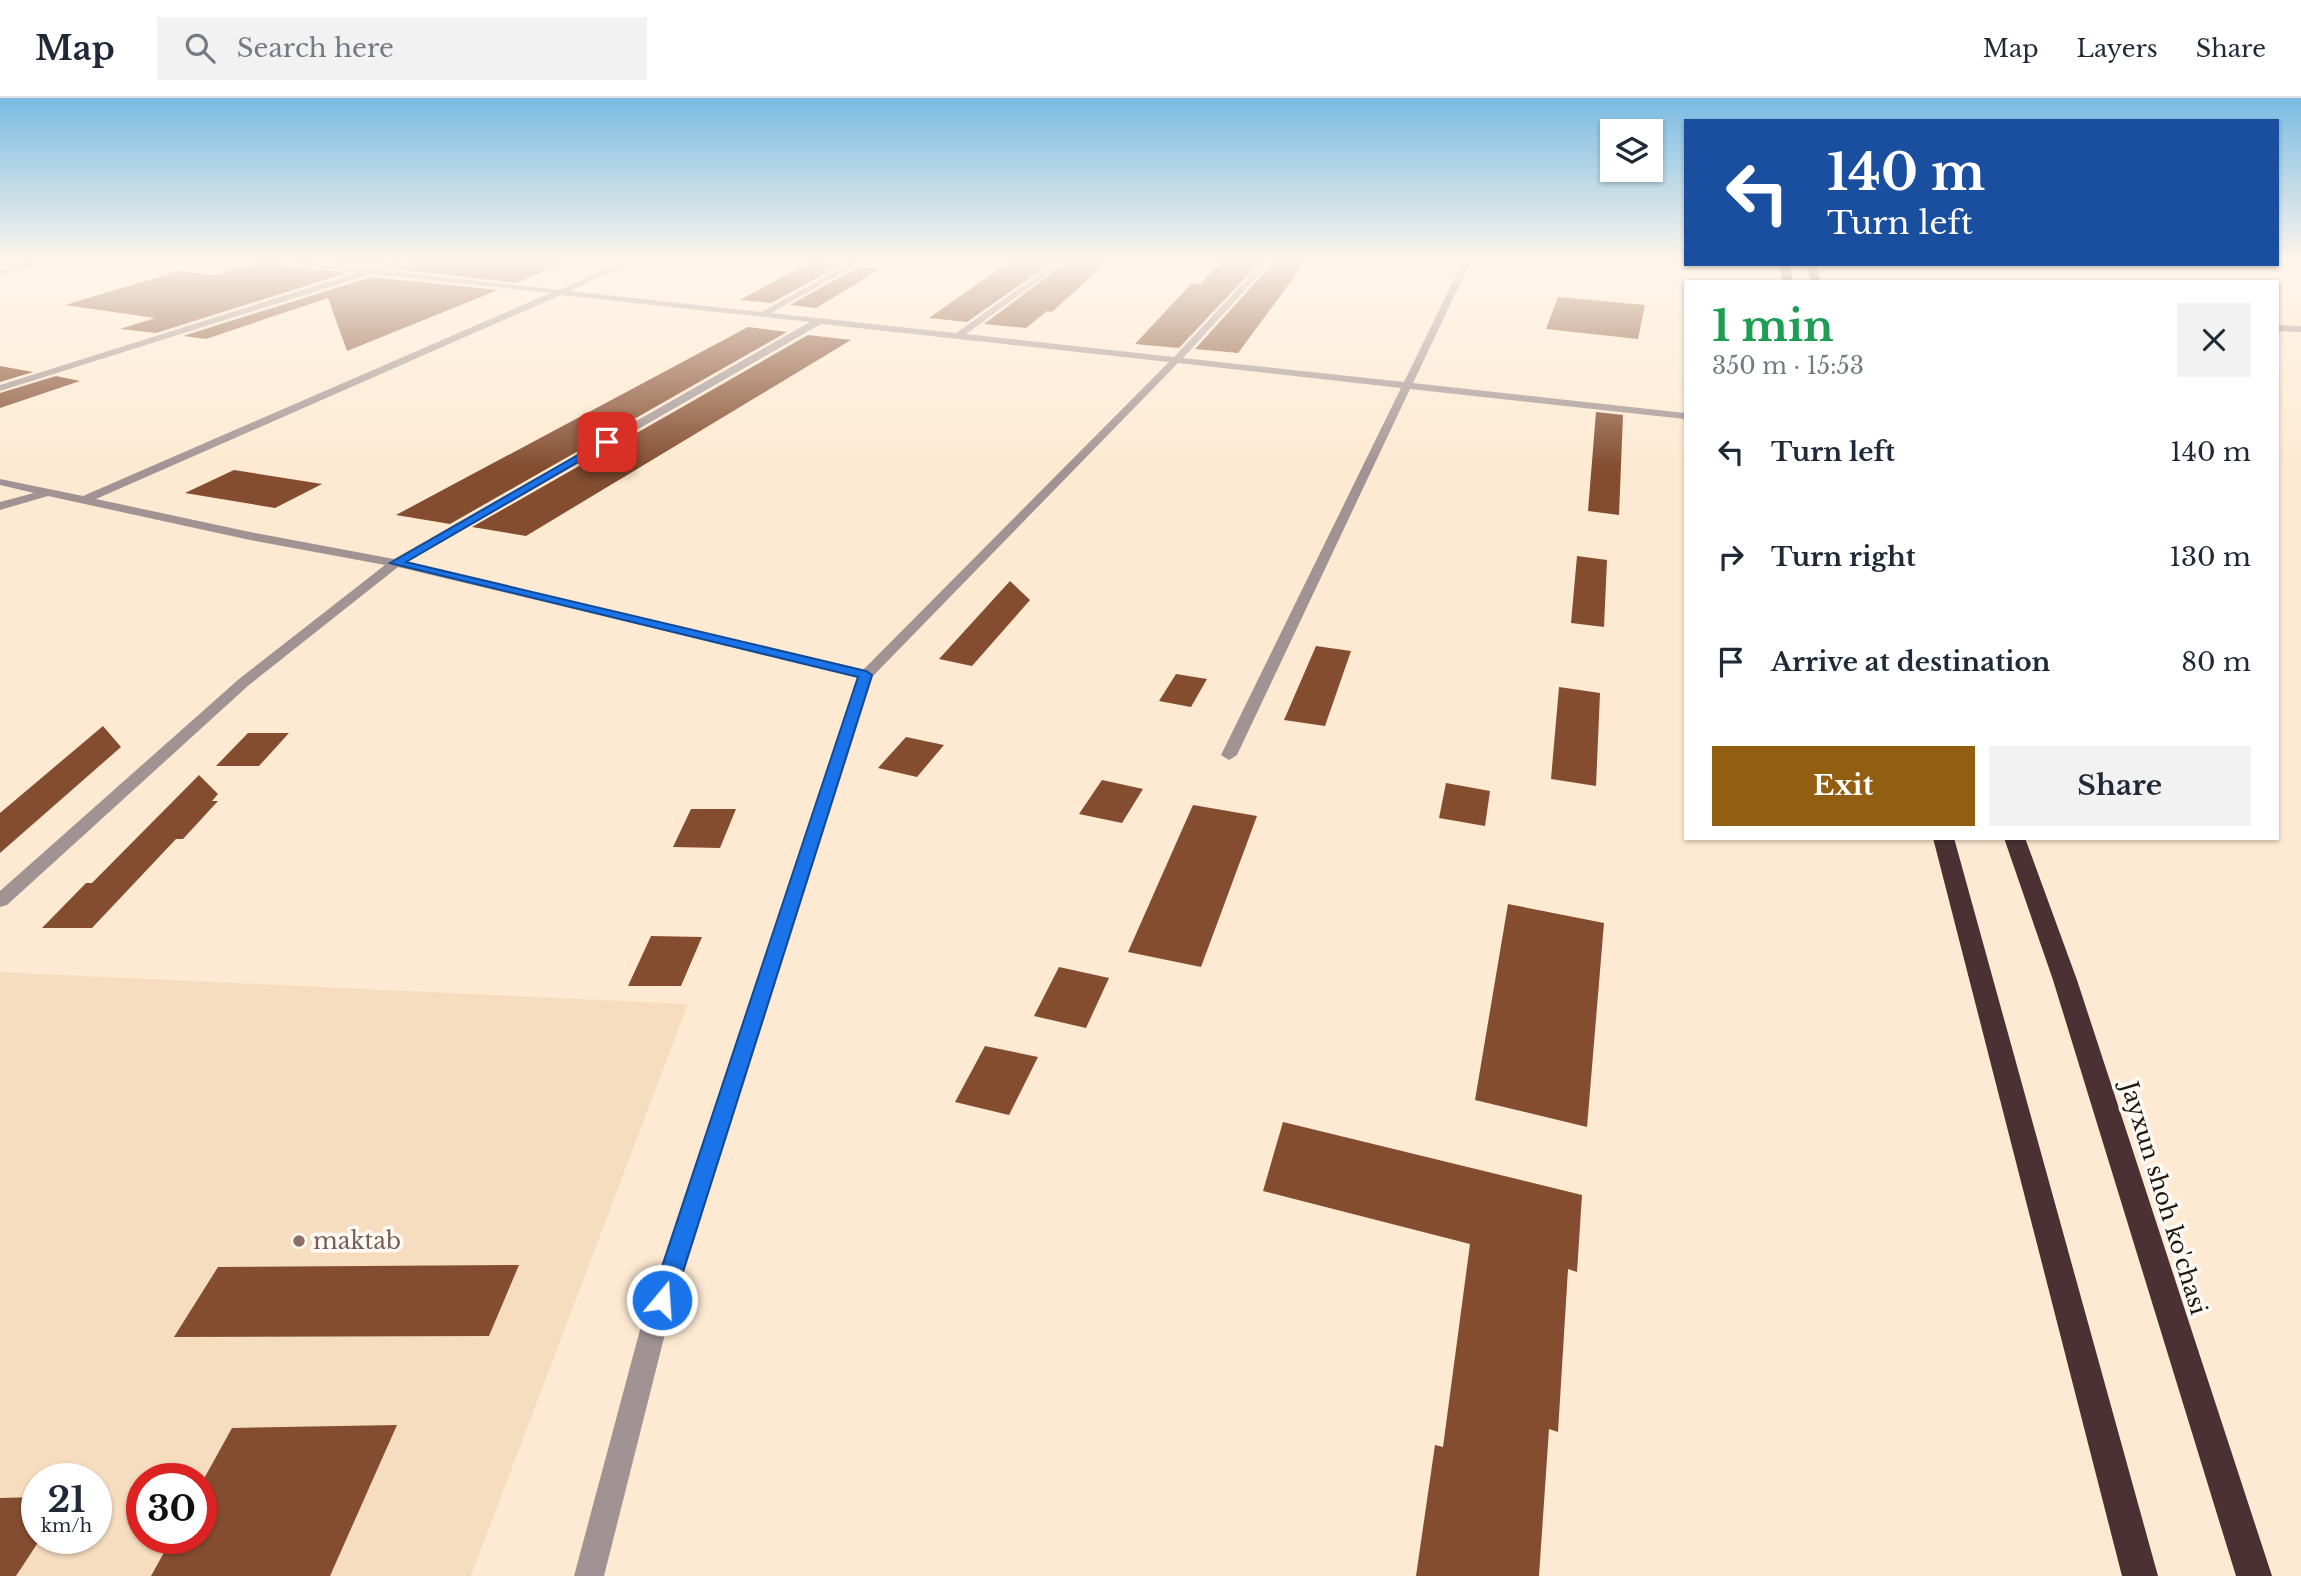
<!DOCTYPE html>
<meta charset="utf-8">
<style>
body{margin:0;font-family:"Libre Baskerville",serif;background:#f2f2f3;color:#1f2937;height:100vh;display:flex;flex-direction:column;font-size:26px;white-space:nowrap}
*{box-sizing:border-box;margin:0}
p{font-size:23px;color:#747a83}
.icon{flex:none;width:38px;height:38px;fill:none;stroke:currentColor;stroke-width:2;stroke-linecap:round;stroke-linejoin:round}
.map{position:relative;flex:1;overflow:hidden}
.drawer{position:absolute;left:1684px;top:182px;width:595px;height:560px;display:flex;flex-direction:column;background:#fff;border-radius:0px;box-shadow:0 2px 5px #0004}
.drawer>*{flex:none}
.hud{position:absolute;left:1684px;top:21px;width:595px;height:147px;border-radius:0px;box-shadow:0 2px 5px #0004;background:#1a4fa0;color:#fff;overflow:hidden}
.fabs{position:absolute;left:1600px;top:21px;display:grid;gap:14px}
.fabs a{display:grid;place-items:center;width:63px;height:63px;border-radius:0px;background:#fff;box-shadow:0 2px 5px #0004;font-size:35px}
.speed{position:absolute;left:21px;top:1365px;display:flex;gap:14px;font-size:35px;font-weight:700;text-align:center}
.speed>*{display:grid;place-content:center;width:91px;height:91px;border-radius:50%;background:#fff;box-shadow:0 2px 5px #0004;line-height:1}
.speed small{font-size:18px;font-weight:400}
.speed .limit{border:10px solid #d22;background:#fff;color:#111}
.pin{position:absolute;display:grid;place-items:center;width:60px;height:60px;color:#fff;margin:-30px;border-radius:14px;box-shadow:0 4px 10px #0006}
.me{position:absolute;width:77px;margin:-38px;rotate:18deg;stroke-linejoin:round;filter:drop-shadow(0 0 5px #0008)}
.turn{display:flex;align-items:center;gap:24px;height:147px;padding:0 28px;font-size:32px}
.turn .icon{width:91px;height:91px;stroke-width:2.5}
.turn b{display:block;font-size:49px;line-height:60px}
.round{display:grid;place-items:center;flex:none;width:74px;height:74px;border-radius:0px;background:#f2f2f3}
.head{display:flex;align-items:center;justify-content:space-between;height:119px;padding:0 28px}
h1{font-size:42px;font-weight:800;line-height:52px;color:#1e9e55}
.button{display:flex;gap:14px;margin-top:auto;padding:14px 28px}
.button a{flex:1;height:80px;border-radius:0px;background:#925e11;color:#fff;font-size:28px;font-weight:800;line-height:80px;text-align:center}
.button a+a{background:#f2f2f3;color:#1f2937}
ul{padding:0;list-style:none}
li{display:flex;align-items:center;gap:21px;height:105px;padding:0 28px}
li div{flex:1}
li b{display:block;font-size:26px}
li em{font-style:normal}
header{display:flex;align-items:center;gap:42px;box-sizing:border-box;height:98px;padding:0 35px;background:#fff;border-bottom:2px solid #e0e1e3}
header strong{font-size:33px}
nav{display:flex;gap:38px;margin-inline-start:auto;font-size:24px}
.search{width:490px;height:63px;background:#f2f2f3;display:flex;align-items:center;gap:18px;box-sizing:border-box;padding:0 24px;border-radius:0px;color:#747a83;font-size:26px}
.map>svg:first-child{display:block}
.built{fill:#f7ddc0;fill-rule:evenodd}
.building{fill:#844d30}
.lines{fill:none;stroke-linecap:round;stroke-linejoin:round}
.minor{fill:#a19393;fill-rule:evenodd}
.highway{fill:#4b3133;fill-rule:evenodd}
.route{fill:#1a73e8;stroke:#114b97;stroke-width:2}
.education-dot{fill:#8d6e63;stroke:#fefaf5;stroke-width:2.5}
.labels{text-anchor:middle;dominant-baseline:central;stroke-width:7;stroke-linejoin:round;paint-order:stroke}
.near-street-label{font-size:23px;fill:#201911;stroke:#fefaf5}
.near-education-label{font-size:23px;fill:#785e54;stroke:#fefaf5;text-anchor:start}
</style>
<header>
<strong>Map</strong>
<div class="search"><svg class="icon" aria-label="search" viewBox="0 0 24 24"><circle cx="10" cy="10" r="6"/><path d="M15 15l6 6"/></svg>Search here</div>
<nav><a>Map</a><a>Layers</a><a>Share</a></nav>
</header>
<div class="map">
<svg width="2301" height="1478" viewBox="0 0 2301 1478">
<rect width="100%" height="100%" fill="#feead2"/>
<path class="built" d="M0 874 688 906 471 1478H0ZM37 1381H96V1440H37ZM142 1381H201V1440H142Z"/>
<path class="building" d="M261 163 347 175 156 235 120 231 155 220 65 207 179 173 215 177Z
M311 163H392L368 168Z
M410 163H567V164L516 185 393 171Z
M1010 163H1054L967 224 929 220Z
M1068 163H1108L1052 214 1047 213 1026 230 984 226Z
M1222 163H1261L1179 250 1135 246 1192 185 1200 186Z
M1275 163H1306L1238 255 1195 251Z
M810 164 841 167 771 205 740 202Z
M858 169 880 171 816 210 790 207Z
M371 179 498 192 347 253 328 200 206 241 183 238Z
M1558 199 1645 207 1638 241 1546 231Z
M748 229 787 234 450 426 396 417Z
M808 237 851 242 526 438 472 429Z
M0 268 33 274 0 284Z
M56 278 80 283 0 310V295Z
M1596 314 1623 317 1619 417 1588 413Z
M234 372 322 386 275 410 185 395Z
M1577 458 1607 462 1604 529 1571 525Z
M1010 483 1030 502 972 568 939 561Z
M1316 548 1351 553 1325 628 1284 622Z
M1176 576 1207 581 1191 609 1159 603Z
M1559 589 1600 595 1596 688 1551 681Z
M103 628 121 649 0 755V715Z
M248 635H289L259 668H216Z
M906 639 944 647 917 679 878 670Z
M199 677 218 696 212 703H218L183 741H176L92 830H42L86 785H92Z
M1102 682 1143 691 1122 725 1079 716Z
M1446 685 1490 693 1485 728 1439 720Z
M1193 707 1257 718 1201 869 1128 854Z
M691 711H736L720 750 673 749Z
M1508 806 1604 825 1587 1029 1475 1002Z
M651 838 702 839 681 888H628Z
M1059 869 1109 880 1086 930 1034 918Z
M985 948 1038 959 1009 1017 955 1004Z
M1283 1024 1582 1097 1577 1174 1568 1171 1558 1334 1549 1331 1539 1478H1416L1435 1347 1443 1349 1470 1146 1263 1093Z
M519 1167 489 1238 174 1239 218 1169Z
M397 1327 330 1478H151L172 1440H201V1386L232 1330Z
M37 1399V1446L16 1478H0V1400Z"/>
<g class="lines">
<path class="minor" d="M35 163H47L0 176V172Z
M273 163C305 161 337 172 368 171 381 170 393 163 407 163L382 172 559 192 625 163H635L570 193 761 214 854 163H863L771 215 956 235 1058 163H1066L966 236 1174 259 1264 163H1272L1183 260 1404 284 1463 163H1471L1413 285 1685 315V321L1410 291 1237 657 1229 662 1221 657 1401 290 1178 265 873 578 667 1228 604 1478H574L641 1228 858 579 398 469 249 587 7 807 0 809V793L239 581 385 467 250 442 48 398 0 412V404L34 395 0 387V381L83 398 550 195 371 176 0 293V287L359 174ZM561 197 810 224 394 461 250 434 96 401ZM821 226 1169 264 863 572 407 464Z
M2277 227 2301 228V234L2277 233Z"/>
<path class="highway" d="M1779 166H1789L1793 184H1783Z
M1806 166H1816L1821 184H1811Z
M1933 740H1954L2158 1478H2122Z
M2004 740H2025L2077 882 2272 1478H2236L2053 882Z"/>
</g>
<linearGradient id="sky" x2="0" y2="1"><stop stop-color="#79bbe3"/><stop offset="0.44" stop-color="#fff6eb"/><stop offset="1" stop-color="#fff6eb" stop-opacity="0"/></linearGradient>
<rect width="2301" height="370" fill="url(#sky)"/>
<path class="route" d="M604 342 612 344 406 464 866 573 872 577 674 1202 670 1210 662 1213 654 1210 651 1202 858 579 390 465Z"/>
<circle class="education-dot" cx="299" cy="1143" r="7"/>
<g class="labels">
<g class="near-street-label">
<text transform="translate(2164 1100) rotate(73)">Jayxun shoh ko'chasi</text>
</g>
<g class="near-education-label">
<text x="313" y="1143">maktab</text>
</g>
</g>
</svg>
<div class="fabs">
<a><svg class="icon" aria-label="layers" viewBox="0 0 24 24"><path d="M12 4l9 5-9 5-9-5zM3 14l9 5 9-5"/></svg></a>
</div>
<div class="speed"><div>21<small>km/h</small></div><div class="limit">30</div></div>
<div class="pin" style="left:607px;top:344px;background:#d93025"><svg class="icon" aria-label="arrive" viewBox="0 0 24 24"><path d="M6 21V4h12l-3 4 3 4H6"/></svg></div>
<svg class="me" style="left:662px;top:1202px" viewBox="-20 -20 40 40"><circle r="17" fill="#1a73e8" stroke="#fff" stroke-width="3"/><path d="M0-11L8 9 0 5-8 9z" fill="#fff"/></svg>
<div class="hud">
<div class="turn"><svg class="icon" aria-label="left" viewBox="0 0 24 24"><path d="M17 20v-9H6M10 6l-5 5 5 5"/></svg><div><b>140 m</b>Turn left</div></div>
</div>
<section class="drawer">
<div class="head"><div><h1>1 min</h1><p>350 m · 15:53</p></div><a class="round"><svg class="icon" aria-label="close" viewBox="0 0 24 24"><path d="M6 6l12 12M18 6L6 18"/></svg></a></div>
<ul>
<li><svg class="icon" aria-label="left" viewBox="0 0 24 24"><path d="M17 20v-9H6M10 6l-5 5 5 5"/></svg><div><b>Turn left</b></div><em>140 m</em></li>
<li><svg class="icon" aria-label="right" viewBox="0 0 24 24"><path d="M7 20v-9h11M14 6l5 5-5 5"/></svg><div><b>Turn right</b></div><em>130 m</em></li>
<li><svg class="icon" aria-label="arrive" viewBox="0 0 24 24"><path d="M6 21V4h12l-3 4 3 4H6"/></svg><div><b>Arrive at destination</b></div><em>80 m</em></li>
</ul>
<div class="button"><a>Exit</a><a>Share</a></div>
</section>
</div>
